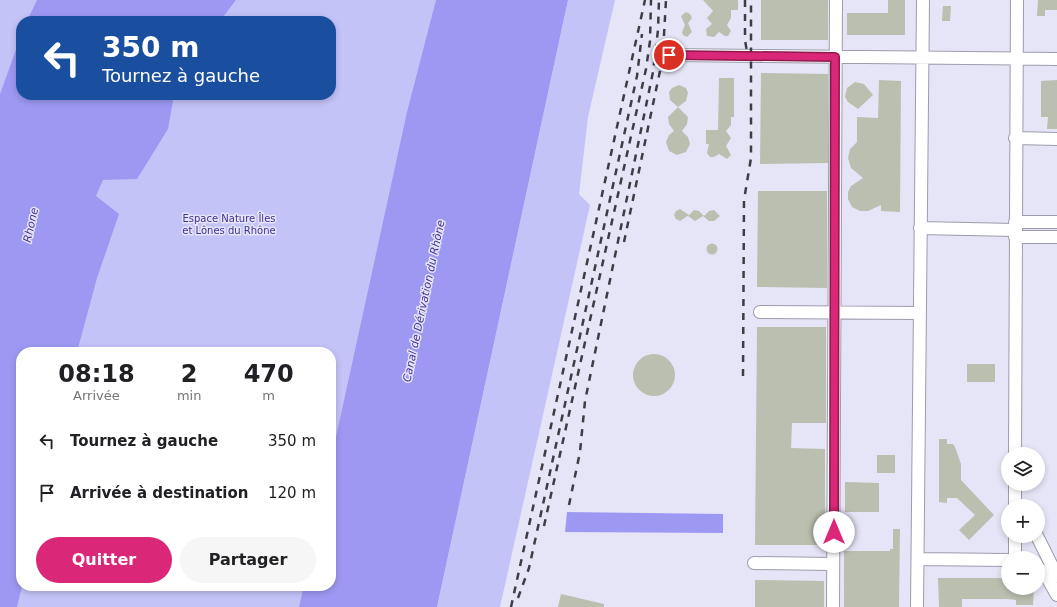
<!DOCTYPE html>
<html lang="fr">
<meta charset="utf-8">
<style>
body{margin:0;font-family:"DejaVu Sans",sans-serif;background:#f6f6f6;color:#202124;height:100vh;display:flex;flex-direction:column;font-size:15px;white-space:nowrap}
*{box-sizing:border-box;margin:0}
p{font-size:13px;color:#757577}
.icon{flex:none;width:22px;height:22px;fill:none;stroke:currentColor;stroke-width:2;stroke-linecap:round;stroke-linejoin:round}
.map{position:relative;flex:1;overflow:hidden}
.panel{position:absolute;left:16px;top:347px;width:320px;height:244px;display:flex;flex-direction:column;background:#fff;border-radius:16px;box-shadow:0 2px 6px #0003}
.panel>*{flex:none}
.top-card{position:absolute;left:16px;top:16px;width:320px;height:84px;border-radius:16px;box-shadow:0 2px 6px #0003;background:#1a4fa0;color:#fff;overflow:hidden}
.controls{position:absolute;left:1001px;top:447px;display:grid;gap:8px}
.controls a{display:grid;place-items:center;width:44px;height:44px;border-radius:50%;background:#fff;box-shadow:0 2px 6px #0003;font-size:20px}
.pin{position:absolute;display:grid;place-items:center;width:34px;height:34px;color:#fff;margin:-17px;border:2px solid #fff;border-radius:50%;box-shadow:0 1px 4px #0007}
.me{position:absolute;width:44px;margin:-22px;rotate:0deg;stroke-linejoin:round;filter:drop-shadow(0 0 3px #0008)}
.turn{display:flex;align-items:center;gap:14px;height:84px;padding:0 20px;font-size:18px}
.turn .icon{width:52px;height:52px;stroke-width:2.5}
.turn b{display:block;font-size:28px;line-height:34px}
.eta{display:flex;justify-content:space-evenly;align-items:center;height:68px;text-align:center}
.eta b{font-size:24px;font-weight:800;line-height:28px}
.action{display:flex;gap:8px;margin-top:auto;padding:8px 20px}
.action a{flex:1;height:46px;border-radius:24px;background:#db2777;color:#fff;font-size:16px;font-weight:800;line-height:46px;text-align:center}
.action a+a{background:#f6f6f6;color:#202124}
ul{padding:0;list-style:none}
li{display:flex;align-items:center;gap:12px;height:52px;padding:0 20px}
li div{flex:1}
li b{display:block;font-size:15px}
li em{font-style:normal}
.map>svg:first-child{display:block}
.green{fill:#c3c3f8;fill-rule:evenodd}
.water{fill:#9d99f3}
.building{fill:#bbbfaf}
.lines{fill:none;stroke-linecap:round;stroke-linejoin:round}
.minor-casing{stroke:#9c9cac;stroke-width:14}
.minor{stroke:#fff;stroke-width:12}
.rail{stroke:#3d3d45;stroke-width:2.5;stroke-dasharray:7 7;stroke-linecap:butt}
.route-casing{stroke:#8e194d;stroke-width:10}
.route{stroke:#db2777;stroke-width:7}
.labels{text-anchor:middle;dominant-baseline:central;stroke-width:3;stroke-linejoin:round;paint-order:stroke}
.park-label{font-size:10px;fill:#412f95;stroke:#e5e5f7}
.water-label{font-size:11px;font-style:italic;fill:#453399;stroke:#e5e5f7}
</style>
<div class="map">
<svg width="1057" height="607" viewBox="0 0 1057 607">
<rect width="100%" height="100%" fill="#e5e5f7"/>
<path class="green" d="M0 0H508L372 607H0ZM21 21H331V95H21ZM21 352H331V586H21Z
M568 0H615L588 117 579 194 590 205 500 607H437Z"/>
<path class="water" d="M37 0H236L220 21H27Z
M436 0H568L437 607H299L304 586H331V460L407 112Z
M21 36V95H174L168 129 137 179 103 180 96 196 119 214 97 278 77 352H21L22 586 17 607H0V94Z
M567 512 723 514V533L565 532Z"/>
<path class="building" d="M703 0H738V10H731V18L727 25 731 31 728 36H725L719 32 714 37 707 36 706 29 712 24 707 18 713 11Z
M761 0H828V40H761Z
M888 0H905V35H847V13H888Z
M1038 0H1057V10H1045V16H1037Z
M943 6H951L950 21H942Z
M686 12 690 14 692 18 688 23 692 32 687 37 683 35 682 32 685 25 681 16Z
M761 73 828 74V163L760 164Z
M719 78H734V117H731V125L726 131 731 138 726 146 731 155 727 159 719 154 714 157H710L707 153 709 144H706V130H718Z
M879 80 901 81 900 212 881 211V205L868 211H860L852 207 848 199V192L851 186 863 178 851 168 848 158 850 149 857 142V117L878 118Z
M1057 80V129H1047L1048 117H1041V81Z
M855 82 864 84 873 95 858 109 848 102 845 97 847 88Z
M679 85 686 88 688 93 686 101 678 107 688 117 687 124 682 131 688 137 690 144 686 152 677 155 669 151 666 142 669 135 674 131 669 124 668 117 678 107 670 100 669 92 672 88Z
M758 191H827V288L757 287Z
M680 209 689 215 680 221 676 219 674 215 676 211Z
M694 210 699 211 704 216 709 211 714 210 720 216 714 221H709L703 216 695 221 688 216Z
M706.5 249a5.5 5.5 0 1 1 11 0a5.5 5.5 0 1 1-11 0Z
M757 327H826V423H792L791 448 825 449V545H755Z
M633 375a21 21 0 1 1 42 0a21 21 0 1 1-42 0Z
M967 364H995V382H967Z
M939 439H947V444H953L955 447 961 464V480L994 515 969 540 959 530 975 515 957 498H947V503L939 502Z
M877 455H895V473H877Z
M845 482 879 483V512H845Z
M893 529H900L899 607H844V551H890V549H893Z
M938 578H1008V588H1034L1033 605H1016V600L1008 599H962V607H939Z
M755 580 824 581V607H755Z
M561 594 604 604V607H558Z"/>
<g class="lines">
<defs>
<path id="minor" d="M669 55 1057 59
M1015 138 1057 139
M1015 222H1057
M920 228 1015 230
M1015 237H1057
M760 312 919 313
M1015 454 1017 0
M1015 484V506
M1015 536V558
M1037 536 1057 576
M918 559 1008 560
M754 563 833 564
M1038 568 1044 572 1057 595
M833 607 836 0
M917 607 923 0"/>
</defs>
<use href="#minor" class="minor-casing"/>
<use href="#minor" class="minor"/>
<path class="rail" d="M745 0V40L747 52
M624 242 660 71 663 53 666 0
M743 376 744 200 751 158V0
M569 505 580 452 585 401 653 72 658 30 659 0
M544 526 646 69 650 41 651 0
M518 598 529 568 637 76 642 34
M511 607 645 0"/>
</g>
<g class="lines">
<defs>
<path id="route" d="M669 55 835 57 834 532"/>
</defs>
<use href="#route" class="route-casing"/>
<use href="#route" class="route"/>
</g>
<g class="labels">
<g class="park-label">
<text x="229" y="218">Espace Nature Îles<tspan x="229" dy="12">et Lônes du Rhône</tspan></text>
</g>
<g class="water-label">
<text transform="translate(31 225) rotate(-77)">Rhone</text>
<text transform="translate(424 301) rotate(-78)">Canal de Dérivation du Rhône</text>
</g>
</g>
</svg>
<div class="controls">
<a><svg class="icon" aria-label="layers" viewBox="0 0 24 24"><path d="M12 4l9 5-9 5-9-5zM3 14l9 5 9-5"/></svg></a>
<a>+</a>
<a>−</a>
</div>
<div class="pin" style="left:669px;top:55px;background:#d93025"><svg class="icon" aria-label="arrive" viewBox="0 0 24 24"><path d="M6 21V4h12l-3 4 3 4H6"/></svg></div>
<svg class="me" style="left:834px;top:532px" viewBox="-20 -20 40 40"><circle r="19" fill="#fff"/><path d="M0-13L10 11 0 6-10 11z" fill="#db2777"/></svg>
<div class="top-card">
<div class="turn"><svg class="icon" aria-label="left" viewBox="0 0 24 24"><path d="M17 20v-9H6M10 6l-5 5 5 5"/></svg><div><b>350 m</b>Tournez à gauche</div></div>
</div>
<section class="panel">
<div class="eta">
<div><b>08:18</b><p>Arrivée</p></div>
<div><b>2</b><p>min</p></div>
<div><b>470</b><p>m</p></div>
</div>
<ul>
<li><svg class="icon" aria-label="left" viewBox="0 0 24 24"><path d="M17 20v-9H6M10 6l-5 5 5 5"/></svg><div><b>Tournez à gauche</b></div><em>350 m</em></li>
<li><svg class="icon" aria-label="arrive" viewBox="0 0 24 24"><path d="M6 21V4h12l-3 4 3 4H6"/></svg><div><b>Arrivée à destination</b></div><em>120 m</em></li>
</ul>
<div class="action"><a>Quitter</a><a>Partager</a></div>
</section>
</div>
